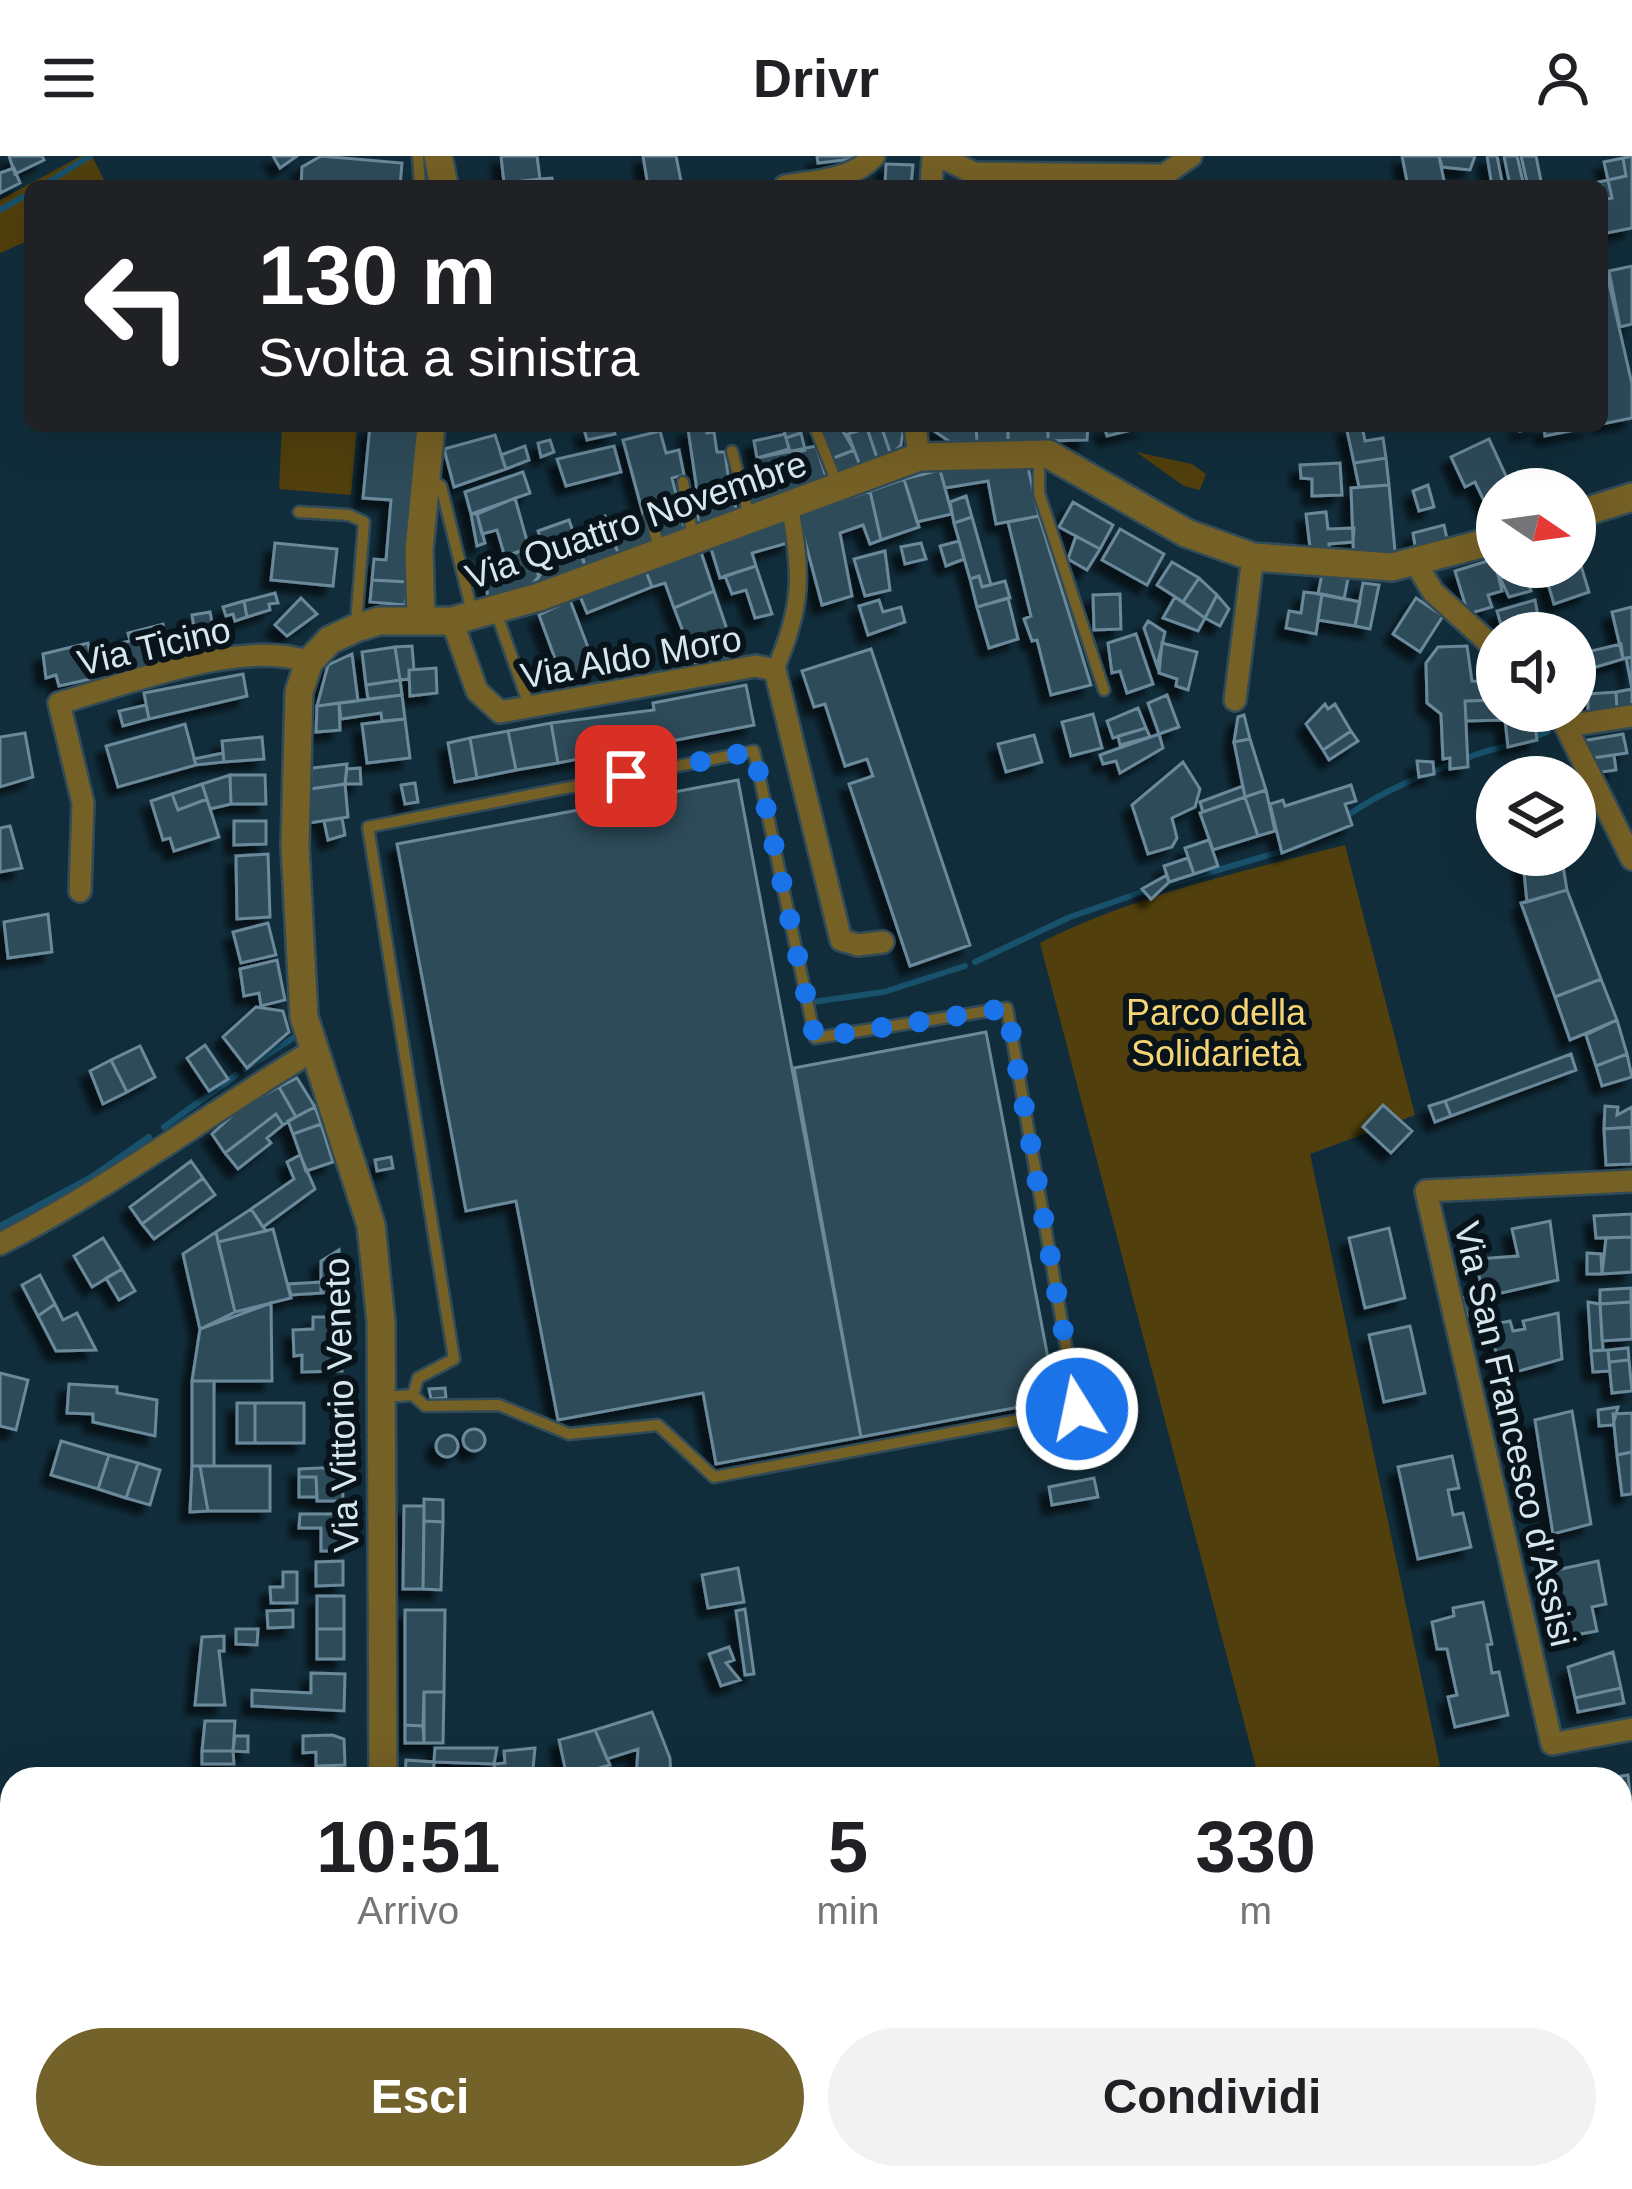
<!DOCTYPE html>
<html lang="it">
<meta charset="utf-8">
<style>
body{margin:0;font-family:Helvetica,sans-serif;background:#f2f2f2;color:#202124;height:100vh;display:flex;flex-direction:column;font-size:45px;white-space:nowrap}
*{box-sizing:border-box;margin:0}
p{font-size:39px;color:#757577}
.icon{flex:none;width:66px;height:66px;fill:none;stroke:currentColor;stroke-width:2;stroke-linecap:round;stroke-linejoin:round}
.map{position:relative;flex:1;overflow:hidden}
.side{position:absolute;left:0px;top:1611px;width:1632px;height:423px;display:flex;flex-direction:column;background:#fff;border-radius:36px 36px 0 0;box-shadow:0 12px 48px #0002}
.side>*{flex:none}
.guide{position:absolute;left:24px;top:24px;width:1584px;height:252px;border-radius:18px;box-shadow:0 12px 48px #0002;background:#202124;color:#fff;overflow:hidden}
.needle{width:78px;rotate:103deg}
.buttons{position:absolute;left:1476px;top:312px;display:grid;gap:24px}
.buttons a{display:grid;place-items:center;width:120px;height:120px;border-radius:50%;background:#fff;box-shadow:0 12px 48px #0002;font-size:60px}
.pin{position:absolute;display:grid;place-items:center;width:102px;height:102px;color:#fff;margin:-51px;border-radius:24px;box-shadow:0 6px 18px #0006}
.me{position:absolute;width:132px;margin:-66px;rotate:350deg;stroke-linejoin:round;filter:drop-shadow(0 0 9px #0008)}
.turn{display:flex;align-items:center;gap:42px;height:252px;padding:0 36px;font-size:54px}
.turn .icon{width:156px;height:156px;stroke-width:2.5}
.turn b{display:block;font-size:84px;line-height:102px}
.eta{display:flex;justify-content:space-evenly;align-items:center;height:204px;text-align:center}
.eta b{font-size:72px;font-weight:700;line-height:84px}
.button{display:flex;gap:24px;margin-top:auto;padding:24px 36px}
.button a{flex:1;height:138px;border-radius:72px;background:#74622b;color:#fff;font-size:48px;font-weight:700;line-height:138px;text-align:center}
.button a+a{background:#f2f2f2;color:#202124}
header{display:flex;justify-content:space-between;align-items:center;height:156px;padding:0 36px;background:#fff;font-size:54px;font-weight:700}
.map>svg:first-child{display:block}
.green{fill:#51400d}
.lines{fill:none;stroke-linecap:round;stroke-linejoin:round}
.stream{stroke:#17516c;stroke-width:6}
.building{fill:#2f4b5a;stroke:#6b899a;stroke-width:3;filter:url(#shadow)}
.service-casing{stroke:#314b58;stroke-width:15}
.pedestrian-casing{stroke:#314b58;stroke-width:21}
.minor-casing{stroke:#314b58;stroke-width:26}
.tertiary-casing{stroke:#314b58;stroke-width:32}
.service{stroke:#756025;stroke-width:10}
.pedestrian{stroke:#756025;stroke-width:16}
.minor{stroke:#756025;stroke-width:21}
.tertiary{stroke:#756025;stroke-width:27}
.route{stroke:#1a73e8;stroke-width:21;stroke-dasharray:0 37.8}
.labels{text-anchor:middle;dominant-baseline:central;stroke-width:12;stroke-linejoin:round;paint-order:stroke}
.street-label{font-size:36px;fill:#d7e7f0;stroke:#08141a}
.park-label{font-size:36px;fill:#f7d574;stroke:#08141a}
</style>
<header><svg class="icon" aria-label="menu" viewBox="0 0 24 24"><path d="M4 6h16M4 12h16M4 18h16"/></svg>Drivr<svg class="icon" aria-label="person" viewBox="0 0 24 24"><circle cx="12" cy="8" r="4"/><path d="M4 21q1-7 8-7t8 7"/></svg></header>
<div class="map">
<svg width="1632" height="2033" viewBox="0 0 1632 2033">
<defs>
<filter id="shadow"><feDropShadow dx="-9" dy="9" stdDeviation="3" flood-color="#0009"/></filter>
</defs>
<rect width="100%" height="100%" fill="#112d3b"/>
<path class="green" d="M81 0H92L106 28 30 30V84L0 97V44Z
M282 270H357L351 339 279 333Z
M1136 296 1192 308 1206 318 1200 334 1184 330Z
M1345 689 1415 959 1310 998 1440 1610 1359 1623H1259L1040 787C1137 738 1241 716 1345 689Z"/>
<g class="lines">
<path class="stream" d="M42 30 90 0
M0 54 30 37
M1344 662C1382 634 1430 616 1475 599 1500 590 1523 588 1548 575
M1160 731 1303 689
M975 806 1070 761 1148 734
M812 846 884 836 965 810
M245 913 293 882
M164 971 236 919
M0 1070 90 1022 149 981"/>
</g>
<path class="building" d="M9 0H42L44 4 15 18Z
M273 0H297L280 12Z
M321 0 402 7 400 30H301L302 11Z
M501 0H537L540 23 504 27Z
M643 0H676L682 30H648Z
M817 0H862V2L818 7Z
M1402 0H1439L1445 30H1408Z
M1439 0H1475L1470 14 1442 11Z
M1487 0H1497L1503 30H1492Z
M1504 0H1517L1524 30H1510Z
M1521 0H1536L1542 30H1528Z
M1632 0V72L1602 78V44L1612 42 1608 24 1626 20 1623 2Z
M1623 2 1626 20 1608 24 1604 6Z
M886 8 913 9 911 30H885Z
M14 12 20 27 0 37V17Z
M552 22 553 30 488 29 540 23Z
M1608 24 1612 42 1602 44V30L1590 28Z
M1602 97 1632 228V262L1602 268Z
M1632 110V168L1620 171 1609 115Z
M370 270H422L408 426 372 424 374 403 386 404 391 344 363 342Z
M613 270 615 278 587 284 584 273Z
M706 270 707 277 714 276 717 296H725L729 327 697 335 688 273Z
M783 270H799L801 277 786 282Z
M818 270H840L854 294 831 303Z
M881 270 891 299 878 305 867 272Z
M881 270H904L901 289 891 299Z
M927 270H976L977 286H950Z
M976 270H1008V285L977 286Z
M1008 270H1048V285H1008Z
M1048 270H1088L1087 284 1048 285Z
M1104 270H1148L1107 280Z
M1346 270H1362L1365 285 1383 282 1386 302 1354 307Z
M1519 270H1595L1545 280 1544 270 1520 275Z
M867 272 878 305 861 312 848 278Z
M660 275 666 297 679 294 684 319 672 322 686 378 661 388 652 355 643 358 623 284Z
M801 277 805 294 791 299 786 282Z
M785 278 789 293 757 302 754 285Z
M495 279 506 313 454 331 444 293Z
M1489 283 1512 333H1497V372L1475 326 1465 331 1451 301Z
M550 284 554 296 541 301 538 287Z
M525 290 529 304 506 313 501 299Z
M614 290 621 316 566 330 557 303Z
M816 290 828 327 751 355 743 331 763 322 757 302Z
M854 294 861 312 839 322 831 303Z
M1386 302 1389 329 1359 331 1354 307Z
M988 307H1027L1039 360 996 368 988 325 945 332 940 314Z
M1340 307 1342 339 1312 340V323L1301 322 1300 309Z
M940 314 952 358 917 366 904 323Z
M523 316 530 337 471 358 465 336Z
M904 323 919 371 881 384 870 335Z
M729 327 733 341 695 352 697 335Z
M1389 329 1396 406 1354 409 1351 332Z
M1428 329 1434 351 1419 355 1413 335Z
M870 335 881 384 870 388 863 369 840 377 852 440 822 449 798 359Z
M966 340 972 361 954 367 950 346Z
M733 341 737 356 698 367V350Z
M515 342 529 392 505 401 497 374 482 378 477 358Z
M1073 346 1113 369 1100 393 1059 371Z
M1326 356 1328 373 1354 372 1353 386 1329 388V401L1311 400 1306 358Z
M471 358H477L485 387 477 390Z
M605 360 620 403 587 416 577 383 590 377 587 367Z
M1039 360 1091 529 1051 539 1037 484 1032 485 1024 463 1031 460 1008 366Z
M972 361 991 429 982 431 979 420 970 423 954 367Z
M647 362 656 390 620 403 610 374Z
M783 363 791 386 752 397 756 410 720 422 709 386Z
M569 364 587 416 530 431 554 402 546 398 538 375Z
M1444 369 1449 392 1417 402 1413 377Z
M1120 373 1164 398 1147 429 1102 404Z
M1076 380 1100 393 1087 414 1068 403Z
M959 385 964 403 946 410 940 390Z
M275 387 337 393 333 430 271 424Z
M921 387 926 403 905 408 901 391Z
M699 390 714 435 674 452 665 427 652 431 645 413Z
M1575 390 1589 436 1554 448 1543 411H1575Z
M529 392 539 421 530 431 488 442 483 408Z
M885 395 890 434 865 440 854 403Z
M1494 403 1502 435 1488 439 1492 451 1468 458 1455 415Z
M1172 406 1199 422 1183 446 1157 429Z
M756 410 772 458 755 462 746 434 732 438 725 420Z
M645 413 652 431 587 457 580 440Z
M1525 415 1531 435 1509 441 1500 422Z
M1322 418 1348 423 1344 443 1318 438Z
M979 420 982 431 1005 425 1010 442 977 451 970 423Z
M1199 422 1217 439 1205 462 1183 446Z
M372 424 408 426 405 449 370 446Z
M1363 427 1379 429 1370 473 1355 470Z
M714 435 736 500 698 514 674 452Z
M714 435 736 500 698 514 674 452Z
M1304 436 1322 438 1316 478 1286 472 1289 455 1301 457Z
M275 437 278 447 269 448 270 454 247 461 244 445Z
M1120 438 1121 473 1094 474 1093 439Z
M1322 438 1360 446 1355 470 1318 464Z
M1217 439 1229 453 1220 470 1205 462Z
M1175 441 1205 462 1198 475 1163 462Z
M301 442 317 458 287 480 275 469Z
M1008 442 1018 483 989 492 977 451Z
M1416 442 1443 460 1420 496 1393 478Z
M570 444 597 515 564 527 539 459Z
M879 444 883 456 901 451 905 466 868 479 859 450Z
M1535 444 1538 460 1502 472 1497 455Z
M244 445 247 461 235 465 233 458 226 460 223 451Z
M1632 451V501L1623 503 1612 456Z
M210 456 213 471 194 472 192 459Z
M1148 465 1165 476 1157 510 1144 472Z
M163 468 165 483 150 484 157 512 109 521 103 491 130 485 128 477Z
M203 472 208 496 175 502 169 477Z
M1136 478 1153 528 1127 537 1120 515 1112 517 1108 487Z
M1575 483 1586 514 1575 516Z
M88 487 95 522 59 530 56 519 46 522 43 498Z
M1162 487 1197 496 1188 534 1176 530 1177 523 1159 517Z
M1621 488 1623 503 1586 514 1582 497Z
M412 490 414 514H409V523L400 524 395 491Z
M1467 490 1472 525 1497 526V544L1465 545 1468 611 1450 613V602L1443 603 1441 558 1427 547 1426 507 1438 491Z
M395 491 400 524 366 529 362 496Z
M871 493 970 789 910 810 849 628 873 620 867 603 845 610 825 548 814 551 802 515Z
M352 498 358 545 317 550 328 509Z
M1632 501V552L1617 555 1616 536 1632 533 1626 502Z
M436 512 437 537 410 540 409 514Z
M243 518 247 540 149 563 144 537Z
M400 524 402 539 368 543 366 529Z
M746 529 754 569 558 607 551 567 654 554 653 547Z
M1616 536 1617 555 1588 557V538Z
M402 539 405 563 382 565 381 557 341 563 339 547Z
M1167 539 1179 571 1159 578 1148 547Z
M1497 544V555H1533L1537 584 1508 591 1505 564 1466 565 1465 545Z
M339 547 340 574 316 576 317 550Z
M1325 548 1328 553 1335 548 1351 575 1323 594 1306 568Z
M146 549 149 563 123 570 119 555Z
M1138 552 1146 572 1113 582 1107 565Z
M1093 558 1102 592 1071 600 1062 566Z
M1244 559 1250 583 1234 586 1238 561Z
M405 563 410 602 367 607 362 568Z
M551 567 558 607 516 614 508 575Z
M185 568 196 609 118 631 106 590Z
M1146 572 1150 581 1120 589 1118 580Z
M508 575 516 614 477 622 470 582Z
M1351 575 1358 585 1329 604 1323 594Z
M25 577 33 621 0 631V581Z
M1159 578 1163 592 1120 617 1116 605 1103 608 1100 599Z
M1623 578 1627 597 1586 603 1582 585Z
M1034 579 1042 606 1006 616 998 588Z
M262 581 264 603 224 606 222 585Z
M470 582 477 622 455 626 448 587Z
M1250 583 1266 634 1245 641 1234 586Z
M223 597 224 606 196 609 194 603Z
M1614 599 1616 614 1594 617 1592 602Z
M1550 603 1552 621H1513L1512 614Z
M1417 605 1433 606 1434 618 1419 621Z
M1183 606 1200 633 1195 651 1172 662 1177 682 1172 691 1148 698 1132 649Z
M347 608 345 628 310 633 312 612Z
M360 612 361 628H345L347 613Z
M230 619H265L266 648H231Z
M230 619 231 648 210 653 202 628Z
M738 624 861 1281 716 1308 703 1237 558 1264 516 1045 466 1055 397 688Z
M415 627 418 646 405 648 401 629Z
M202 628 207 643 178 654 172 638Z
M345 628 348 661 309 667 310 633Z
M1351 629 1356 645 1345 648 1352 669 1282 697 1270 648 1283 644 1285 650Z
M1243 630 1245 641 1203 656 1200 646Z
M1266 634 1275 675 1258 680 1245 641Z
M172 638 178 654 207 643 219 681 174 695 170 682 163 684 151 645Z
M1245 641 1258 680 1213 694 1200 657Z
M342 662 345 679 328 684 324 665Z
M234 665H266V688L234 689Z
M10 670 22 712 0 716V672Z
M1209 684 1218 710 1194 718 1185 692Z
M268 698 270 761 237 763 236 700Z
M1522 699H1562L1563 710 1524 716Z
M1188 702 1194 718 1169 726 1164 710Z
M1563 710 1567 734 1527 746 1524 716Z
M1167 719 1169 726 1151 743 1142 733Z
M1567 734 1601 823 1555 841 1521 747Z
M48 758 52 796 8 802 4 766Z
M268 767 276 799 241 807 233 776Z
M277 804 285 844 261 850 259 837 244 840 240 813Z
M1601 823 1617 864 1570 884 1555 841Z
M256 851 283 855 289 876 247 912 223 881Z
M1617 864 1627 898 1596 910 1586 879Z
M986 876 1056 1244 861 1281 794 912Z
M205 889 228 923 209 935 187 902Z
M140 890 155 921 127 936 111 904Z
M1571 898 1576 914 1451 960 1445 945Z
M1627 898 1632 921 1602 930 1596 910Z
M111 904 127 936 103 948 90 915Z
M297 922 315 951 296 961 279 931Z
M279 931 296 961 283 969 276 958 225 997 212 978 243 950Z
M1445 945 1451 960 1435 966 1429 950Z
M1383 949 1412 975 1391 997 1363 971Z
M1605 950 1618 951 1617 959 1632 951V971L1604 973Z
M315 951 321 968 293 978 288 965Z
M276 958 283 969 267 982 271 987 238 1013 225 997Z
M321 968 333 1006 306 1015 293 978Z
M1631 971 1632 1008 1606 1009 1604 973Z
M300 999 315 1033 263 1071 251 1053 294 1023 287 1006Z
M391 1001 393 1012 377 1015 375 1004Z
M191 1005 203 1022 142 1068 130 1051Z
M203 1022 215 1039 154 1083 142 1068Z
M251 1053 266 1075 218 1086 216 1076Z
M1632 1058V1081L1596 1082 1594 1060Z
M1550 1065 1558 1124 1484 1141 1475 1103 1518 1100 1512 1073Z
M1389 1072 1405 1142 1365 1152 1349 1082Z
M273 1073 291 1142 235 1156 218 1086Z
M216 1076 235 1156 200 1173 183 1098Z
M1632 1081V1116L1602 1118 1606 1082Z
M103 1082 122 1113 92 1131 74 1100Z
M339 1094 340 1136 321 1137V1105Z
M1587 1097 1601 1098 1602 1118H1587Z
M122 1113 135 1135 119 1144 106 1122Z
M40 1119 55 1148 38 1160 22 1129Z
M321 1126V1137L291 1139 288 1128Z
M1631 1132V1146L1600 1148V1134Z
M1483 1138 1487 1155 1467 1160 1462 1142Z
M1588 1146 1600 1148 1603 1194 1591 1195Z
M1631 1146 1632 1183 1602 1185 1600 1148Z
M271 1147 272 1225H192L200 1173Z
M55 1148 63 1164 77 1157 96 1194 56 1195 38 1160Z
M1558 1157 1562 1203 1501 1220 1490 1169 1510 1165 1513 1175 1525 1173 1523 1165Z
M313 1161H342V1215L302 1216V1199L294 1200 293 1174 313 1173Z
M1410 1170 1425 1237 1384 1246 1369 1179Z
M1628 1192 1629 1204 1609 1206 1608 1194Z
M1608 1194 1610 1215 1593 1216 1591 1195Z
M1629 1204 1632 1235 1612 1237 1609 1206Z
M0 1217 28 1224 16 1274 0 1270Z
M192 1225H214V1310H192Z
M69 1228 117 1231V1237L157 1244 155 1280 93 1266V1258L67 1257Z
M445 1232 446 1242 431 1243 429 1233Z
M237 1247H255V1287H237Z
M255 1247H304V1287H255Z
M1618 1251 1613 1269 1599 1270 1598 1254Z
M1572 1255 1591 1368 1553 1378 1535 1264Z
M1632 1257V1296L1617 1299 1613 1258Z
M463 1284a11 11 0 1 1 22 0a11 11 0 1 1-22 0Z
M436 1290a11 11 0 1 1 22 0a11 11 0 1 1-22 0Z
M61 1285 109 1299 98 1333 51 1319Z
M1632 1296V1338L1622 1339 1617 1299Z
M109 1299 138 1307 126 1342 98 1333Z
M1452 1300 1459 1332 1448 1334 1453 1359 1463 1357 1471 1391 1418 1403 1398 1311Z
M138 1307 160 1314 150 1349 126 1342Z
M192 1310H200L208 1355 190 1356Z
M200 1310H270V1355H208Z
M342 1311 343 1345H317L316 1321H299V1313Z
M299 1321H316L317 1341H299Z
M1094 1322 1098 1341 1052 1349 1049 1331Z
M424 1343 443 1344V1366L424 1365Z
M404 1350H424L423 1433H403Z
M300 1358H338L344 1395H321V1372H299Z
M424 1365 443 1366 441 1434 423 1433Z
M343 1405V1429L316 1430V1406Z
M1598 1405 1606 1448 1592 1451 1597 1475 1565 1481 1564 1472 1556 1474 1551 1448 1558 1447 1552 1415Z
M738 1412 744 1446 708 1452 702 1419Z
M283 1416H297V1447H271L270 1431H283Z
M317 1440H344V1473H317Z
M1483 1446 1492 1488 1487 1489 1492 1517 1499 1516 1508 1559 1455 1571 1448 1541 1457 1539 1447 1493H1437L1432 1466 1454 1460 1453 1452Z
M745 1453 754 1518 745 1519 736 1455Z
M293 1454V1471L268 1472 267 1455Z
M405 1454H445L444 1536H424L423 1570 405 1569Z
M236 1473H258L257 1489 236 1488Z
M317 1473H344V1503H317Z
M224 1480V1495H219L225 1549H195L202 1481Z
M729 1491 734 1504 726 1507 740 1524 721 1530 709 1498Z
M1613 1496 1621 1532 1575 1542 1568 1511Z
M311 1517 345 1518 344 1555 252 1550V1534L311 1537Z
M1621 1532 1624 1547 1578 1556 1575 1542Z
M424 1536H444L443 1587H424Z
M652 1556 670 1602 671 1623H636L638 1593 607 1603 595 1574Z
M205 1565H235L233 1595H202Z
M405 1569 423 1570 424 1587H405Z
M595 1574 610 1609 567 1621 559 1584Z
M332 1579 344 1583 345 1609 316 1610V1596L303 1597V1580Z
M235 1580H248V1596L233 1595Z
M435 1592H497L494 1608 434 1606Z
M535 1592 532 1623H496L494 1608 505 1607 504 1595Z
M202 1595H233L234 1608H202Z
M406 1604 434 1606 433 1623H405Z
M1628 1619 1632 1656 1620 1657V1623H1602Z
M1632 1656V1670L1620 1671V1657Z
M304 2022H326L318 2033H305L299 2030Z
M454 2022H479V2033H454Z
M479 2022H757V2033H479Z
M801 2022H833V2033H801Z"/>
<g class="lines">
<defs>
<path id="service" d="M418 0 420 30
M816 274 838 330
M732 295 749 360
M1039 302V337L1104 534
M431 324 441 330 472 456
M683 326 693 381
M299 356 349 359 364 366 356 469
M650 360 658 387
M496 456 530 552
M384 1241 413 1239 425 1250 499 1249 569 1278 658 1269 714 1321 1077 1253 1007 852 815 882 754 595 368 671 454 1203 418 1222 413 1239
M0 1861 12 1859"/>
<path id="pedestrian" d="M775 514C803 450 802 418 790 351"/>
<path id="minor" d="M939 0 974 17 1164 19 1191 0
M785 30C815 25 853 24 874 0
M931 30 933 0
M915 270 919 301
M1417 409 1433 436 1497 494
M452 465 477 535 500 556 756 510 775 514 841 784 858 789 883 786
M1235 544 1253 401
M1558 555 1632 703
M1567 570 1632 560
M80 735 83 647 59 547C128 528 242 482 309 506
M1632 1025 1426 1035 1552 1588 1632 1573
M0 1088C110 1032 208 958 314 894"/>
<path id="tertiary" d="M438 0 444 30
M1575 359 1632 341
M421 462 419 394 431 270
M383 1623 381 1166 371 1069 304 861 295 690 299 536 309 506 330 484 356 472 379 465H452L539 441 919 301 1048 298 1186 377 1253 401 1392 411 1497 384
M384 2022V2033"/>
</defs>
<use href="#service" class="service-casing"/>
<use href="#pedestrian" class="pedestrian-casing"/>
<use href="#minor" class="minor-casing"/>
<use href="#tertiary" class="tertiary-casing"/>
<use href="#service" class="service"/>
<use href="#pedestrian" class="pedestrian"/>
<use href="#minor" class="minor"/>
<use href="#tertiary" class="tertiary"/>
</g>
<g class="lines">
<path class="route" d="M626 620 754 595 815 882 1007 852 1077 1253"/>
</g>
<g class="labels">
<g class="street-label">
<text transform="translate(636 364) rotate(-19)">Via Quattro Novembre</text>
<text transform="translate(154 490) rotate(-13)">Via Ticino</text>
<text transform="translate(631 501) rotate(-10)">Via Aldo Moro</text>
<text transform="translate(341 1249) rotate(-92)">Via Vittorio Veneto</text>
<text transform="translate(1515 1278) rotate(77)">Via San Francesco d'Assisi</text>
</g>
<g class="park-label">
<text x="1216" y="856">Parco della<tspan x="1216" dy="41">Solidarietà</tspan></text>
</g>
</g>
</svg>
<div class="buttons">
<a><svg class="needle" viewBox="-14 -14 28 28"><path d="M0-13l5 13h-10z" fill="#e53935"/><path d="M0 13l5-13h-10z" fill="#757577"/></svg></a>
<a><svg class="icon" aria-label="sound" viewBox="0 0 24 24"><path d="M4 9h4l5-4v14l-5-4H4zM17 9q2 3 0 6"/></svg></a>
<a><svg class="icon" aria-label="layers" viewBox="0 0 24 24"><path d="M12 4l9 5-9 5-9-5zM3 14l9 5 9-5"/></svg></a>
</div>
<div class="pin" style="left:626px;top:620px;background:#d93025"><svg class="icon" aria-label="arrive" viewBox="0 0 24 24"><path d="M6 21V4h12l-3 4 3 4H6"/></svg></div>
<svg class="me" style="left:1077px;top:1253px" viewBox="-20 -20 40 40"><circle r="17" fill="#1a73e8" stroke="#fff" stroke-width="3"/><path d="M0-11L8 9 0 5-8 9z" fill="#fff"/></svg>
<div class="guide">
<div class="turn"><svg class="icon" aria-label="left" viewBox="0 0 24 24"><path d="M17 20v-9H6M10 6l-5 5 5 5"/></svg><div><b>130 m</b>Svolta a sinistra</div></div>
</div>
<section class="side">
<div class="eta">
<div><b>10:51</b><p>Arrivo</p></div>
<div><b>5</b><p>min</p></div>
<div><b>330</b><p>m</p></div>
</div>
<div class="button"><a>Esci</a><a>Condividi</a></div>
</section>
</div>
